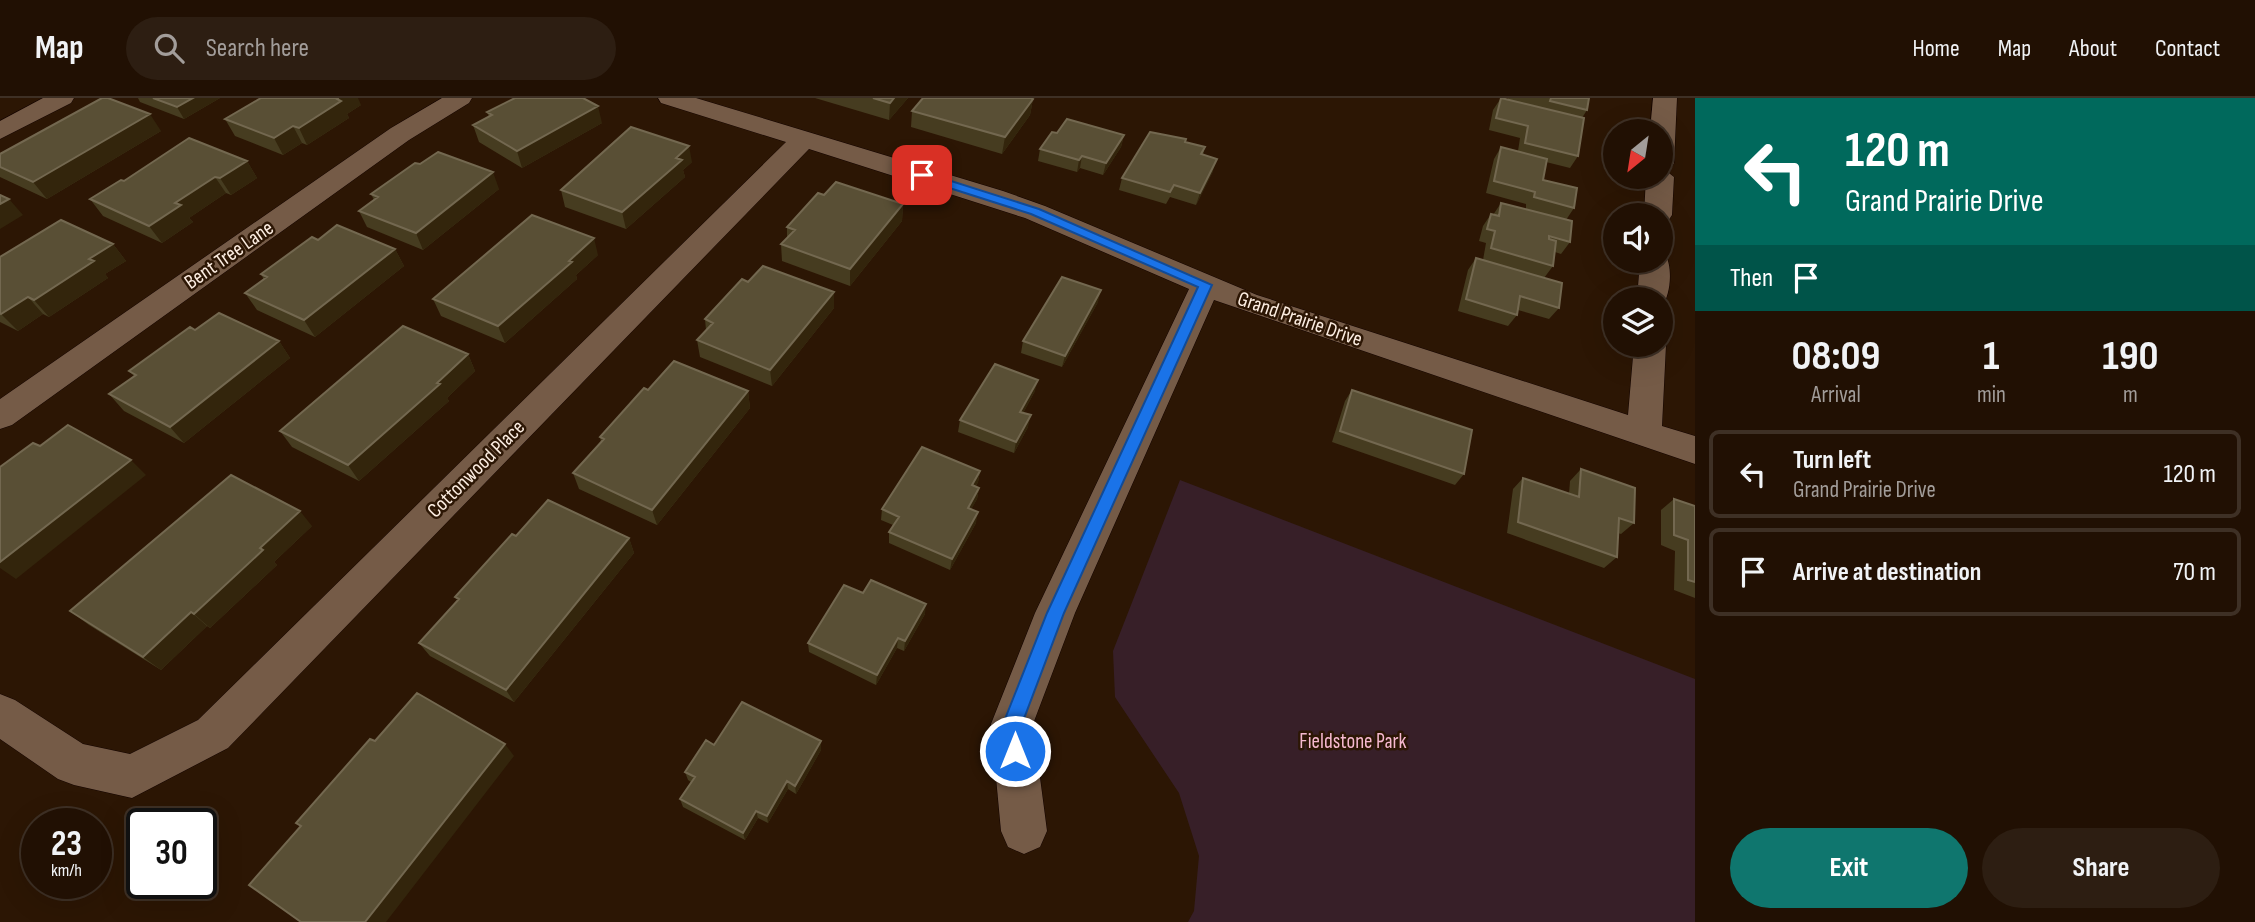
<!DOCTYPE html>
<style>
body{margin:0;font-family:"Sofia Sans Condensed",sans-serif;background:#2d1e12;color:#f1f3f6;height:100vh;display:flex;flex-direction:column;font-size:26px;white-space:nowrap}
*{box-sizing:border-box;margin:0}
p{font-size:23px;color:#a29d9a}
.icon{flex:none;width:38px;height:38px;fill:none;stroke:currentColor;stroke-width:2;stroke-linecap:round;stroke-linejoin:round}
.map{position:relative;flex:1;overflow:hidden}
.sheet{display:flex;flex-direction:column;background:#211003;width:560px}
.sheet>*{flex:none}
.banner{background:#00695c;color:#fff;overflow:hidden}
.needle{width:46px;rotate:210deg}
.fabs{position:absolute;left:1603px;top:21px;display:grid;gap:14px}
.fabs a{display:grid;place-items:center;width:70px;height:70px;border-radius:50%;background:#211003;box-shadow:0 7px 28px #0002,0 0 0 2px #3e3025;font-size:35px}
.speed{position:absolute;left:21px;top:710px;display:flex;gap:14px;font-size:35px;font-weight:700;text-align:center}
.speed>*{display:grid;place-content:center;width:91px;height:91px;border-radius:50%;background:#211003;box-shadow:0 7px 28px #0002,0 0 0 2px #3e3025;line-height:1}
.speed small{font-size:18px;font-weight:400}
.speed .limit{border:4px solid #111;border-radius:10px;background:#fff;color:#111}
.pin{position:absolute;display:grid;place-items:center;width:60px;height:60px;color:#fff;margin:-30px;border-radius:14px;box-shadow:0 4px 10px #0006}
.me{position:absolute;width:77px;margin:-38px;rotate:0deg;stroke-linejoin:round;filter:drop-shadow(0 0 5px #0008)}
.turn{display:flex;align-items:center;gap:24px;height:147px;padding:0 35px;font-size:32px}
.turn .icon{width:91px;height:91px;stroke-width:2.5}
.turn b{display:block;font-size:49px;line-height:60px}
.then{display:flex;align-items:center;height:66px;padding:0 35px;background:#0003;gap:14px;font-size:26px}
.eta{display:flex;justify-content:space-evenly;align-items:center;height:119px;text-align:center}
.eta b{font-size:42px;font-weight:700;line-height:49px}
.button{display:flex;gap:14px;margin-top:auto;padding:14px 35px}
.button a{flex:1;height:80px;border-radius:42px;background:#0f766e;color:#fff;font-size:28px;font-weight:700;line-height:80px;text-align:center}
.button a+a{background:#2d1e12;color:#f1f3f6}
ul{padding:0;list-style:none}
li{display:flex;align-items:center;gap:21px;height:88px;margin:0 14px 10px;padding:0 21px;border:4px solid #3e3025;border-radius:10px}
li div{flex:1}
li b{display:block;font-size:26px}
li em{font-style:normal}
header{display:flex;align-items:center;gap:42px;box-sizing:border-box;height:98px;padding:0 35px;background:#211003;border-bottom:2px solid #3e3025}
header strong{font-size:33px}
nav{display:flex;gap:38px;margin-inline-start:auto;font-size:24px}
.search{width:490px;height:63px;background:#2d1e12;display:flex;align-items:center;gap:18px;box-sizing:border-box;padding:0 24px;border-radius:38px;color:#a29d9a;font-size:26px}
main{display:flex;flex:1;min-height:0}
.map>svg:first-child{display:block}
.green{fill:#371f28}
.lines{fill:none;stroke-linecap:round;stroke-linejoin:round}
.minor-casing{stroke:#130300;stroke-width:1}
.minor{fill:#755b47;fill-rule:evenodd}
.wall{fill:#463c20}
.shaded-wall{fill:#33250c}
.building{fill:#594f35;stroke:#736850;stroke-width:2}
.route{fill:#1a73e8;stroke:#114b97;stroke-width:2}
.labels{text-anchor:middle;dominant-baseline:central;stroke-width:5;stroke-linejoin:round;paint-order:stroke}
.street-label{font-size:21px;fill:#fcede1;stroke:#2c1604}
.park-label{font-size:21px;fill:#f6b9d0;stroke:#2c1604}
</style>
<header>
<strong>Map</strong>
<div class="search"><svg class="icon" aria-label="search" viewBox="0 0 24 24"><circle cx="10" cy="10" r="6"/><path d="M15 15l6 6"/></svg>Search here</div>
<nav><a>Home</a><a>Map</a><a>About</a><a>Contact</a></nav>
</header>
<main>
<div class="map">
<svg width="1695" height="824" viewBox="0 0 1695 824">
<rect width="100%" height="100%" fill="#2c1604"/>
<path class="green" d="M1180 382 1695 581V824H1188L1194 813 1199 758 1179 695 1115 599 1113 553Z"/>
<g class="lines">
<defs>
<path id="minor" d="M43 0H74L71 5 0 41V23Z
M442 0H472L469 5 409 42 12 327 0 331V301L391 30Z
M658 0H696L1003 93 1045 108 1257 197 1628 317 1634 247H1661V239L1666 247 1662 328 1695 338V366L1214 202 1075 515 1033 626 1047 733 1040 749 1024 756 1008 749 1001 733 991 626 1035 515 1189 191 1025 120 809 51 228 650 132 700 74 687 58 681 0 641V596L15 602 83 646 130 656 198 622 786 44 661 5Z
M1653 0H1677L1674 65 1670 71 1665 72 1674 79 1672 117 1668 123 1661 125V117H1644L1646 79H1661V33H1650Z
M1661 155 1665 156C1673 168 1671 199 1661 209V201H1637L1640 163H1661Z"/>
</defs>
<use href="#minor" class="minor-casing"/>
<use href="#minor" class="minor"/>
</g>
<path class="wall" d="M138 0H220L184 21 140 4Z
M815 0H908L889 22Z
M1501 0 1507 2 1508 0H1589L1587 12 1582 20 1578 58 1570 70 1546 64 1543 82 1574 110 1566 122 1570 144 1561 156 1555 154 1553 168 1544 180 1559 210 1549 221 1518 212 1517 217 1508 228 1458 213 1468 172 1476 160 1483 162 1486 145 1479 143 1483 128 1491 116 1493 117 1501 105 1526 111V106L1486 95 1494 61 1501 49 1518 53 1520 40 1489 32 1493 12Z
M1033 1 1030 17 1002 56 911 29 912 13Z
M361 7 347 16 349 20 307 47 302 45 283 57 235 38 225 21Z
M487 14 602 25 522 70 479 44 473 27 489 19Z
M161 33 47 101 0 79V56Z
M1057 35 1124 37 1121 49 1103 77 1080 70 1077 74 1038 63 1040 51Z
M1185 44 1205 49 1203 57 1213 73 1196 107 1170 99 1166 106 1119 92 1122 80Z
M247 63 257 80 231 97 226 95 189 120 193 124 162 145 103 118 90 101 124 83Z
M692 64 683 72 685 79 626 131 565 109 561 92Z
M420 66 499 91 423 152 367 129 359 113 374 102 371 96Z
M824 97 903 106 902 123 850 188 782 163 781 146 787 140V129Z
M318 142 395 151 404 168 315 239 257 212 245 195 264 182 261 176Z
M113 146 126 163 105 176 108 180 49 219 43 216 18 233 0 224V159Z
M598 157 576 177 577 181 505 245 441 218 433 201Z
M1098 204 1062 269 1021 255 1023 243Z
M834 210 772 288 700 259 697 242 706 232 705 221Z
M195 232 279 243 290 260 184 345 124 313 109 296 134 278 129 273Z
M468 256 475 273 447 300 449 303 359 383 292 349 280 333Z
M648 292 748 293 750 310 657 427 579 391 573 375 601 344 600 339Z
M1352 292 1464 376 1455 387 1332 344 1345 303Z
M1035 293 1023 315 1028 329 1014 355 958 334 960 322Z
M1581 371 1634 425 1621 436 1618 435 1617 459 1604 470 1507 435 1513 391 1523 380 1569 396 1570 383Z
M980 373 978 384 976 388 979 390 977 401 971 411 976 425 950 472 889 445V434L893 427 881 422 882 411Z
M1674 401 1695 408V500L1674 492 1675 453 1661 447V412Z
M312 428 274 464 277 467 210 530 207 528 161 572 89 527 70 513Z
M516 438 629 440 634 455 514 604 430 558 419 545 458 503 455 499Z
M863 495 925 516 904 553 897 550 876 587 809 554 808 545Z
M714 647 821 652 796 696 788 691 768 725 758 720 745 742 683 709 680 701 691 684 688 682 685 674Z"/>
<path class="shaded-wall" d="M193 0H220L184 21 177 9Z
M338 0H358L361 7 347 16 349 20 307 47 299 30Z
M894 0H908L889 22 890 5Z
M1033 1 1030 17 1002 56 1005 39Z
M598 8 602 25 522 70 517 53Z
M150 16 161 33 47 101 33 84Z
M293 28 302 45 283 57 274 40Z
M1124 37 1121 49 1103 77 1106 65Z
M689 48 692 64 683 72 685 79 626 131 622 114Z
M1082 58 1080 70 1077 74 1079 62Z
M1217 61 1213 73 1196 107 1200 95Z
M247 63 257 80 231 97 220 80Z
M493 74 499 91 423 152 416 135Z
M215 79 226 95 189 120 193 124 162 145 149 128 175 105Z
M9 101 23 117 0 131V106Z
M903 106 902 123 850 188V171Z
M594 140 598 157 576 177 577 181 505 245 498 228Z
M113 146 126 163 105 176 108 180 49 219 34 202 89 161Z
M395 151 404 168 315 239 304 222Z
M1101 192 1098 204 1062 269 1065 258Z
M834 194V210L772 288 770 272Z
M28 199 43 216 18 233 1 216Z
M279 243 290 260 184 345 170 329Z
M468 256 475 273 447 300 449 303 359 383 348 367Z
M1038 282 1035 293 1018 325 1020 314Z
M748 293 750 310 657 427 652 412Z
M1031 317 1028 329 1014 355 1016 344Z
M131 362 146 377 16 481 0 470V464Z
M980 373 978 384 970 398 972 387Z
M979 390 977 401 966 421 968 410Z
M300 413 312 428 274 464 277 467 210 530 194 516 260 450Z
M978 414 976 425 950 472 952 461Z
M629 440 634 455 514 604 506 592Z
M926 506 925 516 904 553 905 543Z
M191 514 207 528 161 572 143 559Z
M898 540 897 550 876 587 877 577Z
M821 643V652L796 696 795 688Z
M505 646 514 658 386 824H365Z
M787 683 788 691 768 725 767 718Z
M756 713 758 720 745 742 743 735Z"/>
<path class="building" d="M102 0H108L150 16 33 84 0 69V56Z
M153 0H193L177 9Z
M261 0H338L337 1 341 3 299 30 293 28 274 40 225 21Z
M515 0H583L598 8 517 53 473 27 492 17 487 14Z
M873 0H894L890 5Z
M923 0H1031L1033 1 1005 39 912 13Z
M1501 0 1584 20 1578 58 1525 45 1528 28 1496 20Z
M1551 0H1589L1587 12 1550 3Z
M1067 21 1124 37 1106 65 1082 58 1079 62 1040 51 1052 34 1057 35Z
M631 29 689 48 676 60 682 62 622 114 561 92Z
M1150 34 1186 41 1185 44 1205 49 1201 56 1217 61 1200 95 1174 87 1170 94 1122 80Z
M189 40 247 63 220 80 215 79 175 105 181 107 149 128 90 101 121 82 124 83Z
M1501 49 1547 61 1543 82 1577 90 1574 110 1534 99 1535 94 1494 83Z
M438 54 493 74 416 135 359 113 378 99 371 96 415 65 420 66Z
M836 84 903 106 850 171 781 146 795 132 787 129 818 95 824 97Z
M0 97 9 101 0 106Z
M1501 105 1572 123 1570 144 1549 138V141L1556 143 1553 168 1491 150 1495 133 1487 131 1491 116 1499 118Z
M532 117 594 140 569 163 572 164 498 228 433 201Z
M61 122 113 146 89 161 94 163 34 202 28 199 1 216 0 215V159Z
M337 127 395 151 304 222 245 195 267 179 261 176 312 139 318 142Z
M1476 160 1562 185 1559 210 1520 198 1517 217 1466 201Z
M763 168 834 194 770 272 697 242 713 225 705 221 742 181 748 184Z
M1062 179 1101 192 1065 258 1023 243Z
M219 215 279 243 170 329 109 296 136 277 129 273 190 229 195 232Z
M403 228 468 256 437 285 440 286 348 367 280 333Z
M674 263 748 293 652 412 573 375 604 341 600 339 644 290 648 292Z
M995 266 1038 282 1020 314 1031 317 1016 344 960 322Z
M1352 292 1472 332 1464 376 1340 333Z
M68 327 131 362 0 464V369L33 345 40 348Z
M922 349 980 373 972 387 979 390 968 410 978 414 952 461 889 434 899 419 882 411Z
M1581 371 1635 390 1634 425 1619 420 1617 459 1518 424 1523 380 1579 399Z
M231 377 300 413 260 450 263 452 194 516 191 514 143 559 70 513Z
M1674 401 1695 408V484L1688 482V442L1674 437Z
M548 402 629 440 506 592 419 545 459 501 455 499 512 436 516 438Z
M871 482 926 506 905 543 898 540 877 577 808 545 844 487 863 495Z
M417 595 505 646 365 824H301L249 787 301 728 296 725 370 641 375 643Z
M742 604 821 643 795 688 787 683 767 718 756 713 743 735 680 701 695 679 685 674 706 642 714 647Z"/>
<path class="route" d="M918 75H926L1039 111 1212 187 1064 515 1022 626 1025 653 1022 659 1015 662 1009 659 1003 626 1047 515 1198 189 1031 116 918 80Z"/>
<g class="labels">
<g class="street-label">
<text transform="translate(229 157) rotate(-35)">Bent Tree Lane</text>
<text transform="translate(1300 221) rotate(19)">Grand Prairie Drive</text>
<text transform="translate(476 371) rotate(-45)">Cottonwood Place</text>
</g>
<g class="park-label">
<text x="1353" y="643">Fieldstone Park</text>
</g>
</g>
</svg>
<div class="fabs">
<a><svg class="needle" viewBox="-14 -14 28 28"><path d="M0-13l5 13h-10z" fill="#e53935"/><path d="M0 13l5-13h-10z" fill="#a29d9a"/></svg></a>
<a><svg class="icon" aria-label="sound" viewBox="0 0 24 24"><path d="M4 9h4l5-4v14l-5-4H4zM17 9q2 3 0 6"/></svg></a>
<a><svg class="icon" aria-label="layers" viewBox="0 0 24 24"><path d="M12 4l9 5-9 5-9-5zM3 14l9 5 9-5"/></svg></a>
</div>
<div class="speed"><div>23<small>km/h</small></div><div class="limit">30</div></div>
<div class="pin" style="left:922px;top:77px;background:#d93025"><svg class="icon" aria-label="arrive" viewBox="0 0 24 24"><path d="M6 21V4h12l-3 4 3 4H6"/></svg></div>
<svg class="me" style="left:1015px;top:653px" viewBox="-20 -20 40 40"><circle r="17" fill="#1a73e8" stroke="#fff" stroke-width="3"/><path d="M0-11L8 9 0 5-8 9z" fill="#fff"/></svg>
</div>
<section class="sheet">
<div class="banner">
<div class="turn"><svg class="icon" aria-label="left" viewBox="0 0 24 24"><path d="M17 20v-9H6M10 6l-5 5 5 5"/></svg><div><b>120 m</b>Grand Prairie Drive</div></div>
<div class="then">Then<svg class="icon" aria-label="arrive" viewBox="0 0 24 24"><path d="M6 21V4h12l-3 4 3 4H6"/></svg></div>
</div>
<div class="eta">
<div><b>08:09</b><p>Arrival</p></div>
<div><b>1</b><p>min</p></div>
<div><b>190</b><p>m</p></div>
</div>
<ul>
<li><svg class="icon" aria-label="left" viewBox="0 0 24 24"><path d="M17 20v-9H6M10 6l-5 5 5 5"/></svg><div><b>Turn left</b><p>Grand Prairie Drive</p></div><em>120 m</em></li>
<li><svg class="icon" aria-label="arrive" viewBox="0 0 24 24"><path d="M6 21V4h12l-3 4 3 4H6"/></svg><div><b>Arrive at destination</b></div><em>70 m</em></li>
</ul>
<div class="button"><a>Exit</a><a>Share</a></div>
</section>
</main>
